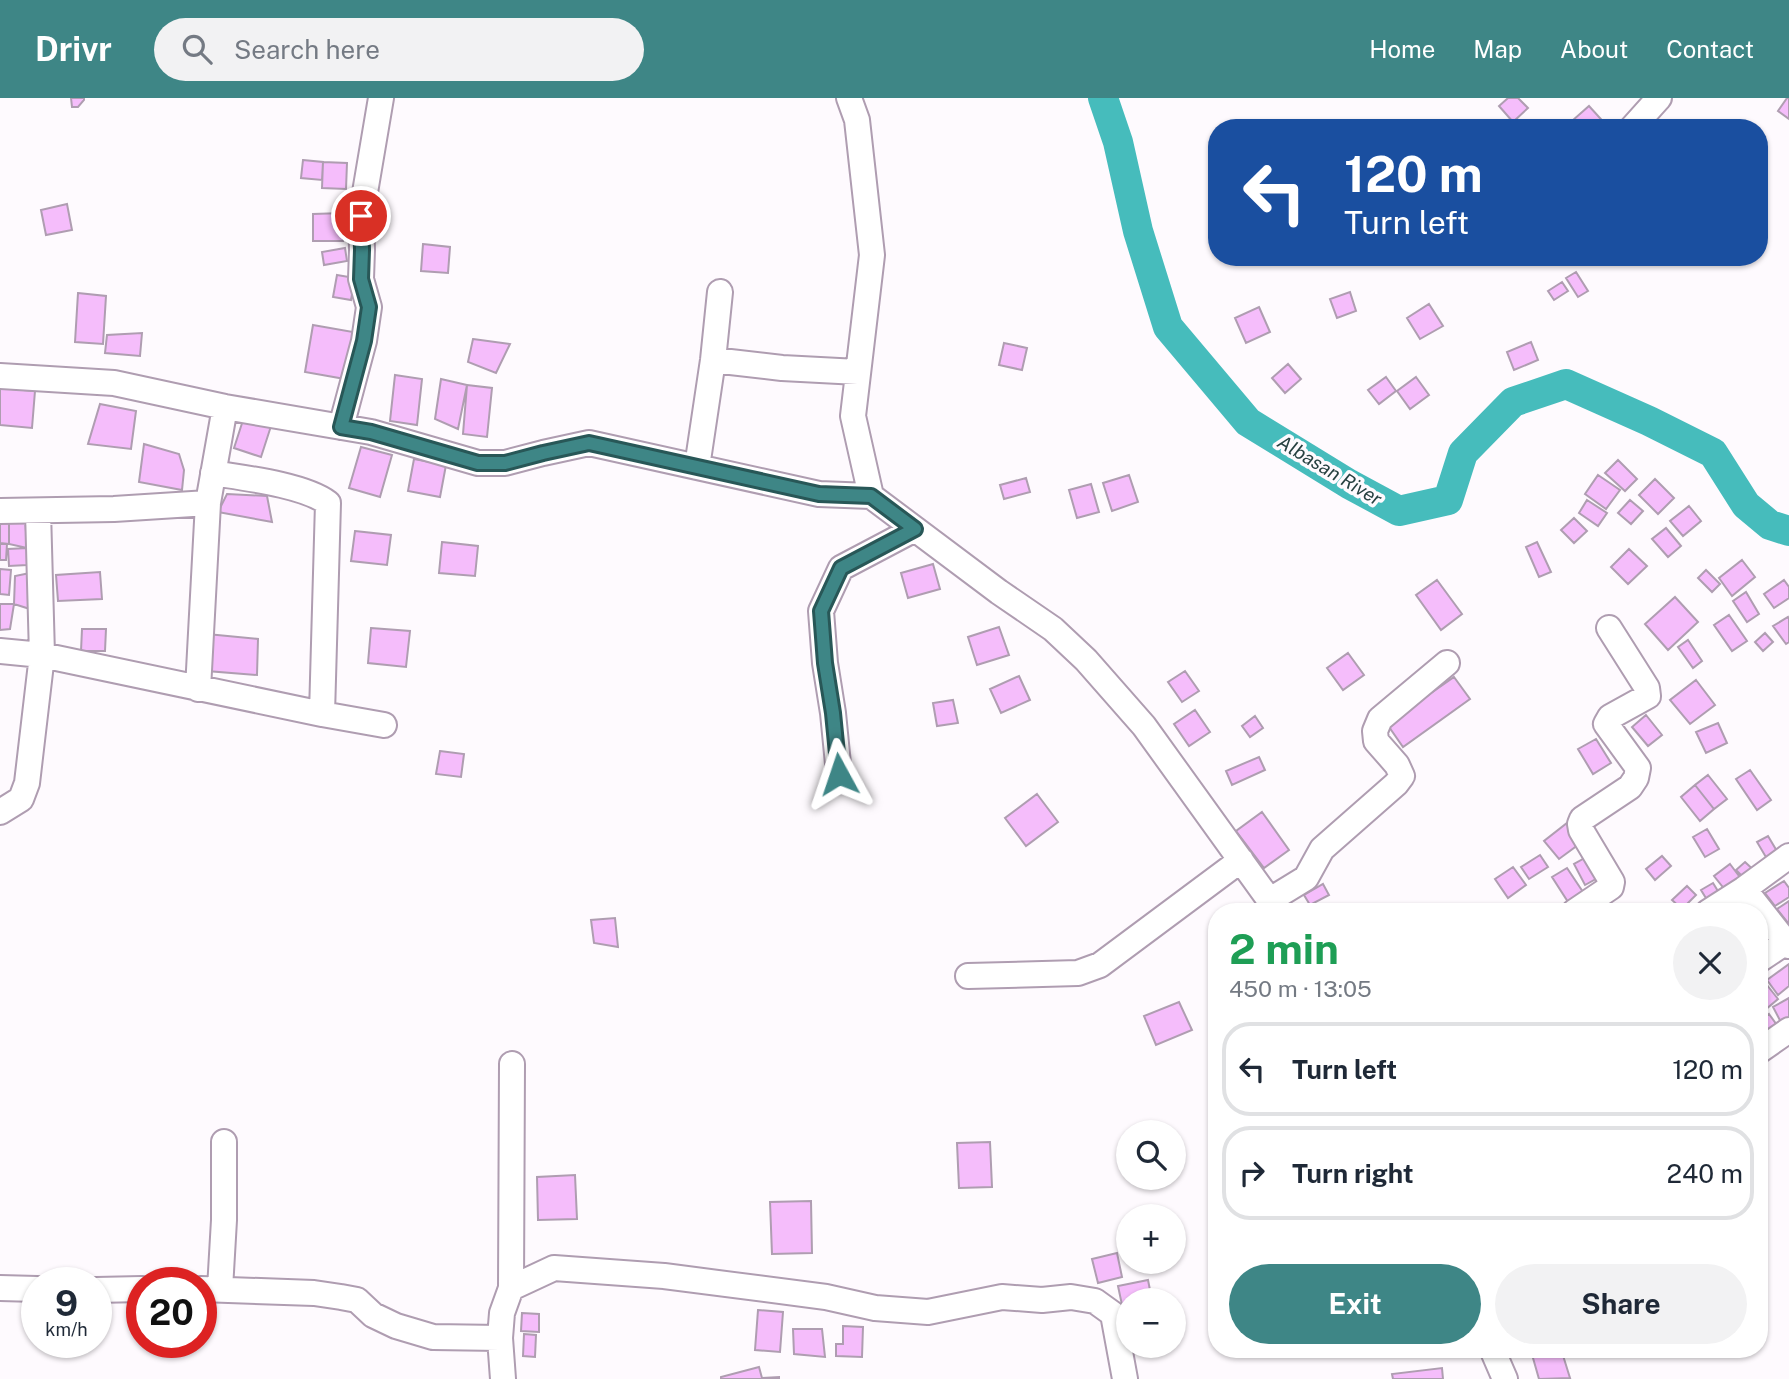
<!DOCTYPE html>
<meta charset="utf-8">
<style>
body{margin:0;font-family:"Public Sans",sans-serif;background:#f2f2f3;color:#1f2937;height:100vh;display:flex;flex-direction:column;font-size:26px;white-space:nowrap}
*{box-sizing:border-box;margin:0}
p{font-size:23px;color:#747a83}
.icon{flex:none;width:38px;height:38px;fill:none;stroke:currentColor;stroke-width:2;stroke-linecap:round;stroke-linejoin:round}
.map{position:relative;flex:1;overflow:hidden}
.panel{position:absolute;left:1208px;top:805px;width:560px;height:455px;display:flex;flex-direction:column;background:#fff;border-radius:28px;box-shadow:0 2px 5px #0004}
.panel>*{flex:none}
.top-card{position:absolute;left:1208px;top:21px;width:560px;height:147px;border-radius:28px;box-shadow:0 2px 5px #0004;background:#1a4fa0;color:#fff;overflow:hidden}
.fabs{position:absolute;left:1116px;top:1022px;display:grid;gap:14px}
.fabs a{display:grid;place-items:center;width:70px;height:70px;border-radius:50%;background:#fff;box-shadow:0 2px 5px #0004;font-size:35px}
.speed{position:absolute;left:21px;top:1169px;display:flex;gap:14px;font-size:35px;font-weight:700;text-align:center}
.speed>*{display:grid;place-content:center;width:91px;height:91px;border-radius:50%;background:#fff;box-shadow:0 2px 5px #0004;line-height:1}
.speed small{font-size:18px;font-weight:400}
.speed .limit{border:10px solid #d22;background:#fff;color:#111}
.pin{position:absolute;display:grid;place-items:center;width:60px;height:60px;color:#fff;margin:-30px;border:4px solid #fff;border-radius:50%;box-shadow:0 2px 7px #0007}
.me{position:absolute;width:77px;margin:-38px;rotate:355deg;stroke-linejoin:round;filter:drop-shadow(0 0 5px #0008)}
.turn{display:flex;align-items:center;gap:24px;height:147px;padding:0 21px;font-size:32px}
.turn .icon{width:91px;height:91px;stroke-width:2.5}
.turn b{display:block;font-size:49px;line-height:60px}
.round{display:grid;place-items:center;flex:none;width:74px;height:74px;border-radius:37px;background:#f2f2f3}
.headline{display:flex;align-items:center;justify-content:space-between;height:119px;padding:0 21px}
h1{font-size:42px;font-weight:700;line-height:52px;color:#1e9e55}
.primary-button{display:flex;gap:14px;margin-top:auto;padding:14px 21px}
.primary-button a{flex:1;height:80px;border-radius:42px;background:#3e8686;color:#fff;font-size:28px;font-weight:700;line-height:80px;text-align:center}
.primary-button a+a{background:#f2f2f3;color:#1f2937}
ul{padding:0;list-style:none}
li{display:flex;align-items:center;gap:21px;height:94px;margin:0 14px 10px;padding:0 7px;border:4px solid #e0e1e3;border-radius:28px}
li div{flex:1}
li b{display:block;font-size:26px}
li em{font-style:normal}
header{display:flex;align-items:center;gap:42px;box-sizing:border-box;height:98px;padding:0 35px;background:#3e8686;color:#fff}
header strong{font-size:33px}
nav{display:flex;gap:38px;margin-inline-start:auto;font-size:24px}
.search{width:490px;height:63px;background:#f2f2f3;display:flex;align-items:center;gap:18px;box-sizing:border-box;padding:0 24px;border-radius:38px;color:#747a83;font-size:26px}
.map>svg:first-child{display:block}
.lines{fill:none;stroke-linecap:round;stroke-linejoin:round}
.river{stroke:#46bcbc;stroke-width:30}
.building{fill:#f5bdfb;stroke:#af9db1;stroke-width:2}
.minor-casing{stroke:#af9db1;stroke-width:28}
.minor{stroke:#fff;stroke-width:24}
.route-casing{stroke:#285757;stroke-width:18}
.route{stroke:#3e8686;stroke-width:12}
.labels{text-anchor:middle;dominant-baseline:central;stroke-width:7;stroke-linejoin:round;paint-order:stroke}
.water-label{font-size:19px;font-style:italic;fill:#274141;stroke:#fefafe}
</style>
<header>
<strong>Drivr</strong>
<div class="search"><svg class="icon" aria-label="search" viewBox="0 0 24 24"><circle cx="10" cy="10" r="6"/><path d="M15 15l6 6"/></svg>Search here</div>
<nav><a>Home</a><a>Map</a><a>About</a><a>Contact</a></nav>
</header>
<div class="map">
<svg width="1789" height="1281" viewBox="0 0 1789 1281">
<rect width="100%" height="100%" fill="#fefafe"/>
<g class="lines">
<path class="river" d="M1103 0 1118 44 1138 133 1168 229 1248 324 1349 386 1399 413 1448 402 1463 355 1513 304 1566 286 1649 323 1713 355 1746 407 1770 427 1789 433"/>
</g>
<path class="building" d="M71 0H84V2L78 9H72Z
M1508 0H1518L1528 10 1513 24 1499 8Z
M1787 0H1789V21L1778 13Z
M1589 8 1609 30H1580L1573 22Z
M303 62 323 64 322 82 301 80Z
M323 64 347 65 346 91 322 90Z
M67 106 72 132 46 137 41 112Z
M343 115V143H313V116Z
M423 146 450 149 448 175 421 173Z
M345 150 347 163 324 167 322 154Z
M1576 174 1588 193 1578 199 1566 180Z
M337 177 355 180 351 202 333 199Z
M1562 184 1568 193 1554 202 1548 193Z
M1350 194 1356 213 1337 220 1330 201Z
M78 195 106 198 103 246 75 244Z
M1429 206 1443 228 1420 241 1407 220Z
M1259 209 1270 234 1246 245 1235 220Z
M313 227 353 234 345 281 305 274Z
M142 235 140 258 105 255 107 237Z
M473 241 510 246 496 275 468 264Z
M1531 244 1538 262 1514 272 1507 254Z
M1004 245 1027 250 1022 272 999 267Z
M1288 266 1301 281 1285 295 1272 280Z
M395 277 422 281 417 327 390 323Z
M1386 279 1396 293 1379 306 1368 292Z
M1416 279 1429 297 1410 311 1397 293Z
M441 281 467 287 458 331 435 321Z
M467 287 492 290 487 339 463 336Z
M0 290 35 293 32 330 0 327Z
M100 306 136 313 131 351 88 346Z
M245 316 272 325 261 359 234 350Z
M144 346 179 356 184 372 182 392 139 384Z
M361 349 392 357 380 399 349 390Z
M414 361 446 367 440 399 408 393Z
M1618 362 1637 381 1625 393 1605 375Z
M1129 377 1138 404 1112 413 1103 385Z
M1598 377 1620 392 1606 411 1585 396Z
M1026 380 1030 394 1004 401 1000 387Z
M1655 381 1674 400 1658 416 1639 397Z
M1091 386 1099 414 1077 420 1069 392Z
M227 396 267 398 272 424 218 414Z
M1587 402 1607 415 1598 428 1579 415Z
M1630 402 1643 413 1631 426 1618 415Z
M1689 408 1701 423 1683 438 1670 423Z
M0 417 9 418V446L0 445Z
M9 418H25L27 450 9 446Z
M1574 420 1587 433 1574 445 1561 432Z
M1666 430 1681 448 1668 459 1652 441Z
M355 433 391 437 387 467 351 463Z
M442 444 478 448 475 478 439 475Z
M1537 444 1551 474 1539 479 1526 449Z
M0 446H7L6 462H0Z
M27 450V467L9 468 8 451Z
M1629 451 1647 468 1628 486 1611 469Z
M1742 462 1755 479 1732 498 1719 480Z
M933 466 940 491 908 500 901 475Z
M0 471 11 472 9 497 0 496Z
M1706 472 1720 486 1712 494 1698 480Z
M100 474 102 501 58 503 56 477Z
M30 475 33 512 14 506 15 478Z
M1437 482 1462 516 1441 532 1416 497Z
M1784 482 1789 489V500L1774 510 1764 496Z
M1746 494 1759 516 1747 524 1733 503Z
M1675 499 1698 524 1668 552 1645 526Z
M0 506H14L10 531 0 532Z
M1729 517 1747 543 1732 553 1714 527Z
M1788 519 1789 521V544L1786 546 1773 528Z
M999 529 1009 557 977 567 968 539Z
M371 530 410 533 406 569 368 565Z
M82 531H106L105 553H81Z
M1765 535 1773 544 1763 553 1755 544Z
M207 536 258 541 257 577 207 573Z
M1688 542 1702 563 1693 570 1678 549Z
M1348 555 1364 577 1343 592 1327 570Z
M1185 573 1199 593 1182 604 1168 584Z
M1019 578 1030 602 1001 615 990 591Z
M1454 579 1470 601 1403 649 1387 626Z
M1696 582 1715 607 1690 626 1670 602Z
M953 602 958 625 937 628 933 605Z
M1195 612 1210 634 1189 648 1174 626Z
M1646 617 1662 637 1648 648 1632 629Z
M1255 618 1263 630 1250 639 1242 628Z
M1718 625 1727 645 1706 655 1696 634Z
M1596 641 1611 665 1593 676 1578 651Z
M440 653 464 656 461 679 436 676Z
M1259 659 1265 672 1232 687 1226 673Z
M1750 672 1771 702 1757 712 1736 681Z
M1708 677 1727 701 1714 711 1695 687Z
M1695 687 1714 711 1700 723 1681 699Z
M1037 696 1058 724 1026 748 1005 720Z
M1262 714 1289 752 1264 770 1236 733Z
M1567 725 1582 744 1559 761 1544 743Z
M1707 731 1719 751 1705 759 1693 739Z
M1768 738 1781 760 1770 766 1757 744Z
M1592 756 1603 777 1585 787 1574 766Z
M1540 757 1548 769 1529 781 1521 769Z
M1662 758 1671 768 1655 782 1646 771Z
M1745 764 1759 777 1750 786 1736 772Z
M1730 766 1745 786 1730 798 1714 778Z
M1513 769 1526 787 1508 800 1495 781Z
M1567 770 1585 797 1570 807 1552 779Z
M1784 783 1789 790V799L1775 808 1765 795Z
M1713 785 1724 803 1712 810 1701 792Z
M1323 786 1329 797 1310 807 1304 797Z
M1687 788 1696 797 1682 811 1672 802Z
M1789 803V826L1777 811Z
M615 820 618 849 594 845 591 822Z
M1789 866V888L1778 897 1767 882Z
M1763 882 1778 901 1759 917V885Z
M1789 900V927L1784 930 1773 909Z
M1179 904 1192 932 1156 947 1144 918Z
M1769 916 1782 934 1767 944 1759 932V923Z
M990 1044 992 1089 959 1090 957 1045Z
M575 1077 577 1121 538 1122 537 1079Z
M811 1103 812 1155 772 1156 770 1104Z
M1117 1155 1122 1179 1098 1185 1092 1161Z
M1148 1182 1152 1202H1129V1220L1125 1221 1118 1188Z
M758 1212 783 1214 780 1254 755 1252Z
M522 1215 539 1216V1234L521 1233Z
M843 1228 863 1229 862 1259 836 1258V1246H843Z
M793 1231H822L825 1259 794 1256Z
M524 1236 536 1237 535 1259 523 1258Z
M1538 1251H1561L1570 1280 1539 1281 1531 1253Z
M759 1269 762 1280 779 1279V1281H721V1279Z
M1442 1270 1443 1281H1393L1392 1276Z"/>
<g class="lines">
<defs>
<path id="minor" d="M849 0 857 22 872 157 853 318 871 398 999 494 1053 531 1086 562 1144 628 1278 814
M1632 30 1659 0
M713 262 782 270 858 274
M0 278 114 285 225 309 371 334 478 365H505L543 355 589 345 819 396 871 398
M341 329 364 243 369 209 361 181 362 152 361 118 381 0
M697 369 713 262 720 194
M0 413 114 411 208 405
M0 553 42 557 322 616 328 405C304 387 244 380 213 375
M198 591 208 405 225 309
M322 616 384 627
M839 676 833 615 825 565 821 513 841 470 915 431
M0 714 21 701 27 685 42 557 38 413
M1744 791 1789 848
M1270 802 1306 780 1322 751 1396 686 1402 678 1397 667 1376 643 1375 633 1380 621 1447 565
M1574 814 1611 789 1612 784 1581 732 1580 726 1582 721 1630 689 1636 680 1638 670 1606 626 1610 619 1648 598 1647 590 1609 530
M1708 814 1744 791 1789 758
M1759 862 1789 842
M968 878 1078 875 1100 867 1241 762
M1759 953 1789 932
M0 1190 37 1191
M511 1190 554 1170 664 1178 826 1199 875 1210 928 1214 1002 1199 1042 1202 1071 1199 1095 1203 1113 1216 1125 1281
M201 1191 314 1195 341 1199 357 1202 373 1217 396 1228 433 1239 500 1240
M220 1191 224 1122V1044
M96 1192 142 1191
M1492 1251 1505 1281
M503 1281 500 1240 502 1215 511 1190 512 966"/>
</defs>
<use href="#minor" class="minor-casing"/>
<use href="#minor" class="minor"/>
</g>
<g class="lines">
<defs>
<path id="route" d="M361 118 362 152 361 181 369 209 364 243 341 329 371 334 478 365H505L543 355 589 345 819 396 871 398 915 431 841 470 821 513 825 565 833 615 839 676"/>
</defs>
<use href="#route" class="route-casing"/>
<use href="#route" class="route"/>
</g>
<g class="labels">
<g class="water-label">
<text transform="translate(1330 372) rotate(31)">Albasan River</text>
</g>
</g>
</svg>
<div class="fabs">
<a><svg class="icon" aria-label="search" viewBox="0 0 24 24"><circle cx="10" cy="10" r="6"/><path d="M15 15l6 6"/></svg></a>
<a>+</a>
<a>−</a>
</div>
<div class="speed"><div>9<small>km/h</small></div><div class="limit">20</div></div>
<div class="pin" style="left:361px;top:118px;background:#d93025"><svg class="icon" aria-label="arrive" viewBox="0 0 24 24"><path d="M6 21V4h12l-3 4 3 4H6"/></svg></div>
<svg class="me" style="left:839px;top:676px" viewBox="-20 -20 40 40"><path d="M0-17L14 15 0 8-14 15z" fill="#3e8686" stroke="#fff" stroke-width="4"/></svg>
<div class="top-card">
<div class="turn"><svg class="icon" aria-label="left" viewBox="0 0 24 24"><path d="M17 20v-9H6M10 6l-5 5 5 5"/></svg><div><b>120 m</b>Turn left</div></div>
</div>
<section class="panel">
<div class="headline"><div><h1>2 min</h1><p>450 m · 13:05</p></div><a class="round"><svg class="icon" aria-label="close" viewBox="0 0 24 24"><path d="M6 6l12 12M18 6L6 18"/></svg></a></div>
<ul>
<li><svg class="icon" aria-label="left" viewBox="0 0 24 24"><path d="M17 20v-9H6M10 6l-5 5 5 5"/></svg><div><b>Turn left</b></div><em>120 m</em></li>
<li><svg class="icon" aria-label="right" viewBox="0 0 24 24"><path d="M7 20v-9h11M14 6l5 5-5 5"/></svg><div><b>Turn right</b></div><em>240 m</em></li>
</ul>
<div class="primary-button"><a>Exit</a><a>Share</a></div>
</section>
</div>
